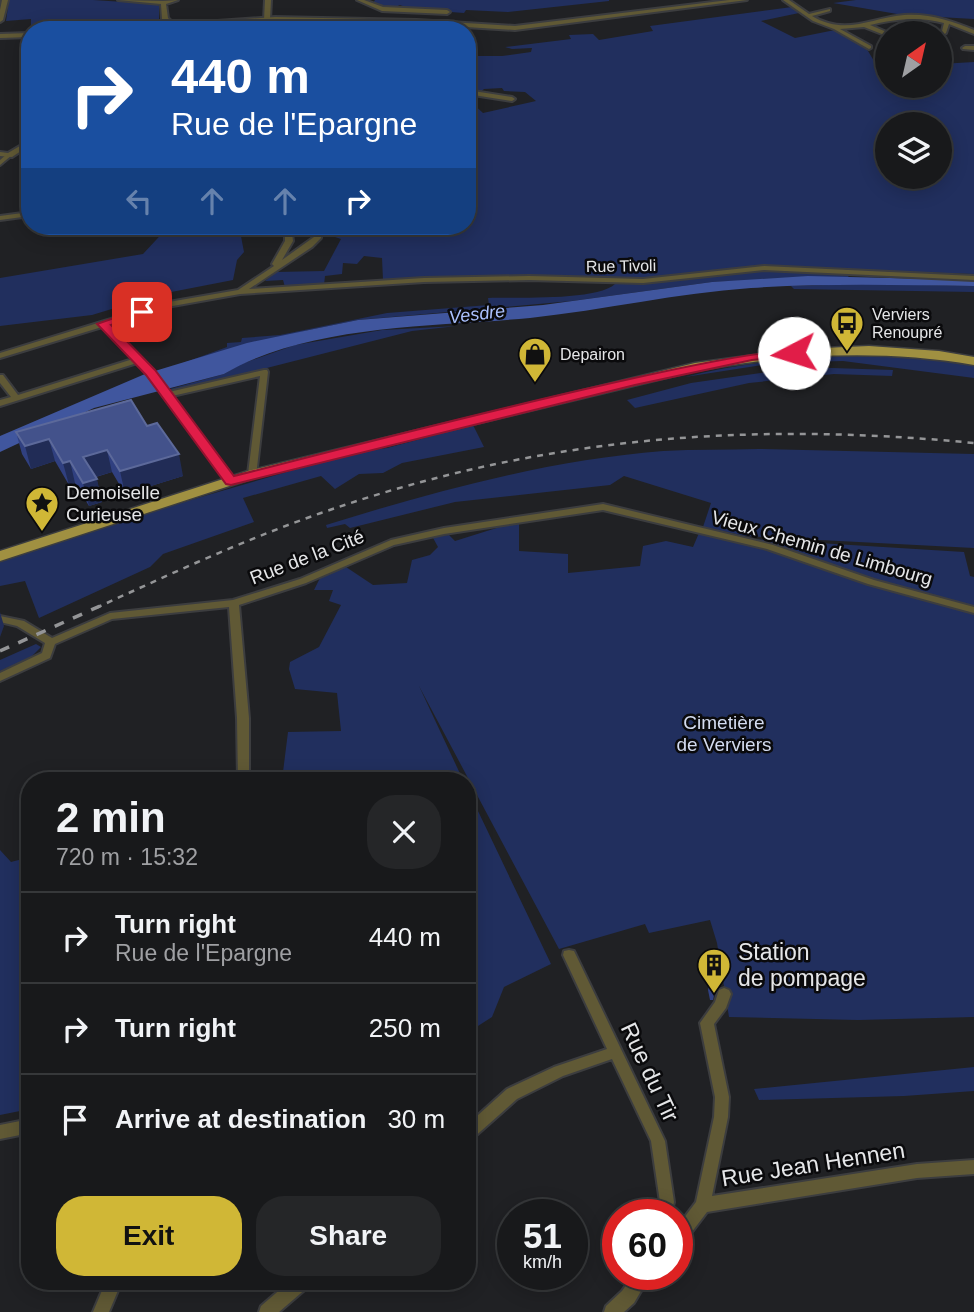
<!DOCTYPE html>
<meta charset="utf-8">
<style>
body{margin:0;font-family:Helvetica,sans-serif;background:#252628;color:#f1f3f6;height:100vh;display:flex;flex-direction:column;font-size:26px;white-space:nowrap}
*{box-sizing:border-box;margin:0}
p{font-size:23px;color:#9fa0a3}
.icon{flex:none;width:38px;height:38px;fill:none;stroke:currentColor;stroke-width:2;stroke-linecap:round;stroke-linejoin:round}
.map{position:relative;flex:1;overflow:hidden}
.side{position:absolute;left:21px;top:772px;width:455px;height:518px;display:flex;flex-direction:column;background:#18191b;border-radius:28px;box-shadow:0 4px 18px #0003,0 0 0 2px #36383a}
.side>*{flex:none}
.banner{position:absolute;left:21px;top:21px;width:455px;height:214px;border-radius:28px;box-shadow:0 4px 18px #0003,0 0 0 2px #36383a;background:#1a4fa0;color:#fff;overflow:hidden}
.needle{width:46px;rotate:34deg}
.tools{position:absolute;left:875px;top:21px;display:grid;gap:14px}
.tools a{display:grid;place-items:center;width:77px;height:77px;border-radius:50%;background:#18191b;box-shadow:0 4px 18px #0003,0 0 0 2px #36383a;font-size:35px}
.speed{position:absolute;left:497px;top:1199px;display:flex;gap:14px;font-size:35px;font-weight:700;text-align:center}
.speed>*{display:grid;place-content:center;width:91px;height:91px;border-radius:50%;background:#18191b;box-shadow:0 4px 18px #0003,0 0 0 2px #36383a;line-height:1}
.speed small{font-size:18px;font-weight:400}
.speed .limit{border:10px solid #d22;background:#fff;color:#111}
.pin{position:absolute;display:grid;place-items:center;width:60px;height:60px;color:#fff;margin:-30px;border-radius:14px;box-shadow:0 4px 10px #0006}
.me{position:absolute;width:77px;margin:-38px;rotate:265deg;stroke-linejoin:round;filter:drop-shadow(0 0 5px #0008)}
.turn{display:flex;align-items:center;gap:24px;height:147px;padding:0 35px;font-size:32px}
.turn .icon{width:91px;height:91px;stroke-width:2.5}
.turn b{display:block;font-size:49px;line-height:60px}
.lanes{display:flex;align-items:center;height:66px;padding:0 35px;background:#0003;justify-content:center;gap:35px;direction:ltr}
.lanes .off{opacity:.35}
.round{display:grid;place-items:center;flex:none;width:74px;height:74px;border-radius:28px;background:#252628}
.head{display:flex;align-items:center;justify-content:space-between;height:119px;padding:0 35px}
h1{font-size:42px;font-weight:600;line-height:52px}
.action{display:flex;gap:14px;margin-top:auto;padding:14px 35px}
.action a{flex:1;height:80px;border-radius:28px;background:#d0b736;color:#111;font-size:28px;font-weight:600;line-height:80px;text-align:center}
.action a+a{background:#252628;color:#f1f3f6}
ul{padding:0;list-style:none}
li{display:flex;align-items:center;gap:21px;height:91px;padding:0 35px;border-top:2px solid #36383a}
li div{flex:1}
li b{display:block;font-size:26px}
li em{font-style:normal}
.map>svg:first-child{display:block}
.green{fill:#212f5e;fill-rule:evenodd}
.water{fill:#40569e}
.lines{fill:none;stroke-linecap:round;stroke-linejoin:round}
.minor-casing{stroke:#3c3d3f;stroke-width:4}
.tertiary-casing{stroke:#3c3d3f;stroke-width:4}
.primary-casing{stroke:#3c3d3f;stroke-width:3}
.minor{fill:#605935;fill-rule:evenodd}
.tertiary{fill:#605935;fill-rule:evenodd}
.primary{fill:#a09041;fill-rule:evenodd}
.rail-far1{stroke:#949597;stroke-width:2.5;stroke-dasharray:6 6;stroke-linecap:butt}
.rail{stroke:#949597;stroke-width:3.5;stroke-dasharray:10 10;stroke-linecap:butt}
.wall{fill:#304080}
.shaded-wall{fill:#212c56}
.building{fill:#43528b;stroke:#5c699a;stroke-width:2}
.route{fill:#e11d48;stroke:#92132f;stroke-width:2}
.labels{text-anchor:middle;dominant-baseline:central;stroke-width:5;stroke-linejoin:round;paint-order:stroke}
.far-street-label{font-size:16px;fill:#e5e6e8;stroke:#0a0a0c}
.far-poi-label{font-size:16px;fill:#e5e6e8;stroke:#0a0a0c;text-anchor:start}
.far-water-label{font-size:18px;font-style:italic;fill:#acc2ff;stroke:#0a0a0c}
.poi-label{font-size:19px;fill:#e5e6e8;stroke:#0a0a0c;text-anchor:start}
.street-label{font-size:19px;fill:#e5e6e8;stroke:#0a0a0c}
.park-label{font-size:19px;fill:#d4dcf0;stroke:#0a0a0c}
.near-poi-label{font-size:23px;fill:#e5e6e8;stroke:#0a0a0c;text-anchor:start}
.near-street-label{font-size:23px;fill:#e5e6e8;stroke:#0a0a0c}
</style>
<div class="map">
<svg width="974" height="1312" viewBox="0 0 974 1312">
<rect width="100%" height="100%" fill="#202124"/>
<path class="green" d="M9 0H93L156 4 159 6V20L150 26 31 30V19L6 21Z
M375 0H609V1L508 12 466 10 464 13 410 9 400 5 393 8 379 7 373 3Z
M856 0H974V19L903 15 833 3Z
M792 7 799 13 761 21 795 38 835 30 865 46 874 61 887 67V86H940V64L974 62V274L854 270 848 277 712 282 572 301 358 320 309 330 175 366 227 347V343L241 342 242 338 280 335 387 313 489 305 488 298C516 297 597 301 615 284L514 275 383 280 382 258 364 256 357 264 343 263 342 274 325 276 324 285 285 287 283 280 265 281 276 272 324 271 341 239 332 236 333 226H467V56H502L531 52 532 48 512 49 505 47 571 39 569 35 593 34 599 40 653 31 650 26ZM502 88 504 91 525 92 536 101 483 113 470 101 484 89ZM887 124H940V177H887Z
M169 226H242L240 231 244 252 237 260 233 280 161 294 92 315 0 326V278L143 254Z
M865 284 974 286V292L794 289 791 286Z
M457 326 412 331 172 392 170 389 224 374 241 364 295 345 382 330Z
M855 354 908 356 974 365V378L843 361 776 363 685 377C742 363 797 357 855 354Z
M802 367 893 370 892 376 834 374 749 383 635 408 627 400 691 383Z
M473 425 484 447 402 463 383 473 359 474 335 489 321 476 243 498 254 522 163 554 150 567 39 618 25 581 0 586V562L139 515 352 453 387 448Z
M759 449 974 454V548L745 536 703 527 711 503 624 476 610 485 455 502 350 528 345 524 327 528 326 525C435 491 549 460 663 451 695 449 727 450 759 449Z
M519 521V551L568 554V573L640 566 643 546 666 541 693 547 699 533 767 549 974 614V1017L858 1020 729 1017 717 943 710 920 649 933 645 924 559 949 419 686 463 780H282L288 732 341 731 337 693 295 689 289 669 290 662 319 647 341 605 329 601 333 590H314L321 576 346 567 373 585 407 583 412 560 430 555 438 547 432 536 449 535 455 541Z
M752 539 964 552 970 576 974 577V608L875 580Z
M36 644 41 647 29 659 0 671V660Z
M467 788 551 964 504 987 492 1017 467 1033Z
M0 850 11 862 30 857V1109L0 1115Z
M974 1067V1091L904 1096 759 1100 754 1089Z"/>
<path class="water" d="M808 276 974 280V286C900 285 825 283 751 288 677 293 604 310 530 318 433 327 309 324 224 374L94 408 0 452V436L145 374 247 343 309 330 358 320 543 305 712 282Z"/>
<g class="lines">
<defs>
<path id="minor" d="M2 0H8L3 20 0 22V10Z
M118 0 163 1 178 0 166 4 168 18 173 23 170 25 162 19 161 4Z
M265 0H271L270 20 267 22 264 20Z
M357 0H364L383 7 447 10 450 12 447 14 382 11Z
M783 0H789L809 14 830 9V11L812 16C846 36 870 18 904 15 929 13 952 21 974 30V34L949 24 946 33 940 37 939 33 942 31 944 23C918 16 896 19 870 25L889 33 887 36 864 27 840 29 871 46V48L869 49 834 29 813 21Z
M259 22 264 23 248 30H240Z
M965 46H974V50L963 49 962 48Z
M467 90 512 97 515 99 512 101 467 94Z
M7 154 12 155 0 165V160Z
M30 212V216L0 220V216Z
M285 226H291L293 241 282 260 314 237 315 226H321V238L312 247 249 289 424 278 529 276 643 279 764 266 974 276V280L764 270 643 283 529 280 424 282 240 294 167 307 109 325 153 370 169 392 264 370H267L268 372 256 476H250L248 474 260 376 172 396 236 481 231 484 228 483 147 374 137 363 0 406V400L11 397 0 383V375H3L18 395 133 359 102 327 0 358V353L163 303 238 290 274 266 272 264 285 241Z
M603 504 773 545 874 580 974 607V613L868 584 767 549 603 510 444 534 394 545 306 583 239 605 249 718V780H238L237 718 229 607 112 619 55 644 50 658 0 681V673L42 653 45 643 17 626 0 622V616L24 621 52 638 110 613 233 600 300 579 391 540 444 528Z
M569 950 574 951 665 1141 674 1202 671 1214H656L660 1202 651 1141 612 1059 563 1076 517 1099 472 1139 467 1141V1125L507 1089 554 1067 607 1049 563 955 564 951Z
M724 988 729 990 731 994 726 1008 714 1024 729 1097 728 1117 712 1196 917 1164 974 1160V1174L917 1178 707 1212 682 1245 677 1247V1227L696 1202 714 1117 715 1097 700 1023 715 1002 719 990Z
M30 1119V1133L0 1139V1125Z
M634 1274H651L634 1303 624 1312H604L606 1306 622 1291Z
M106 1281H122L109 1312H93Z
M290 1281H310L308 1287 279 1312H259L261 1306Z"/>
<path id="tertiary" d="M729 0H747L515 30 417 24 275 21 151 30H113L164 25 172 22 175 24 275 17 417 20 515 26Z
M30 33V37L0 38V34Z
M30 140V145L12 157 0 156V152L8 153Z"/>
<path id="primary" d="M869 346 939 351 974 357V365C880 349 789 354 695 371L257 477 0 561V551L248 471 695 363 800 349Z"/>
</defs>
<use href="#minor" class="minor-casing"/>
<use href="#tertiary" class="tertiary-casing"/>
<use href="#primary" class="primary-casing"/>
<use href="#minor" class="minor"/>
<use href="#tertiary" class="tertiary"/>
<use href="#primary" class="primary"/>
<path class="rail-far1" d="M96 608C170 574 244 540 321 513 538 437 746 421 974 443"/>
<path class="rail" d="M0 651 100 606"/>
</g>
<path class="wall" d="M147 426 183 476 125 494 112 472 96 477 102 502 89 506 75 483 69 485 55 461 31 469 22 454 16 432Z
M720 972 713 1000H710L708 990 711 973Z"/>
<path class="shaded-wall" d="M49 439 55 461 31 469 25 446Z
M107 450 112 472 88 479 83 457Z
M179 454 183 476 125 494 120 471Z
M70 461 75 483 69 485 63 463Z
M97 479 102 502 89 506 83 483Z
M0 612 4 626 0 637Z
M720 972 716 989 713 1000 716 983Z"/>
<path class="building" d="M131 400 147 426 157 423 179 454 120 471 107 450 83 457 97 479 83 483 70 461 63 463 49 439 25 446 16 432Z
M720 972 716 983H714L711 973Z"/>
<path class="route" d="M142 308 146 309V314L111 325 155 370 234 476C298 460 777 334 800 353L794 356 752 360 635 385 231 485 226 484 146 375 97 324Z"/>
<defs>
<symbol id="bus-pin" viewBox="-11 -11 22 30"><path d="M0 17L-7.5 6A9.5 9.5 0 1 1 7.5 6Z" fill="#d0b736" stroke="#0a0a0c"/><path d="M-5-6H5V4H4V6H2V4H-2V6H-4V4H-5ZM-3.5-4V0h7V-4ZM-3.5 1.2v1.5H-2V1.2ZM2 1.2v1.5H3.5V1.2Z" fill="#111"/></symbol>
<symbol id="shop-pin" viewBox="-11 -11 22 30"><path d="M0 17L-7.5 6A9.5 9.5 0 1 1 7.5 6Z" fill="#d0b736" stroke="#0a0a0c"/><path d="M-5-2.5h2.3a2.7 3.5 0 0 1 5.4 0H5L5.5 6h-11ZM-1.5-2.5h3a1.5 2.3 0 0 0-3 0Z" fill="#111"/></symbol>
<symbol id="sight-pin" viewBox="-11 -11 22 30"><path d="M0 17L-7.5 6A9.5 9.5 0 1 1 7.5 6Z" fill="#d0b736" stroke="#0a0a0c"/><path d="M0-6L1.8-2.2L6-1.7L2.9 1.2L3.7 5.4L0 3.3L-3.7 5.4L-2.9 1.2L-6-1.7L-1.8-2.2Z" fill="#111"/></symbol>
<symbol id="building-pin" viewBox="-11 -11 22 30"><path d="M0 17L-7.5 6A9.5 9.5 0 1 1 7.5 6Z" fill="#d0b736" stroke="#0a0a0c"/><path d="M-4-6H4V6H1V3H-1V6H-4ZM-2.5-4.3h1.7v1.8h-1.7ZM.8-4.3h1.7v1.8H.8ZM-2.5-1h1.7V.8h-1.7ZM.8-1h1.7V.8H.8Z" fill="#111"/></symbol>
</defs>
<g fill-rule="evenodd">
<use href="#bus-pin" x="828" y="304" width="38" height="52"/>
<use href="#shop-pin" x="516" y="335" width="38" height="52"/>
<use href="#sight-pin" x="23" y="484" width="38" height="52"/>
<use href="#building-pin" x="695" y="946" width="38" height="52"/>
</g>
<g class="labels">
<g class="far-street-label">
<text transform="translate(621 266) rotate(-1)">Rue Tivoli</text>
</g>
<g class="far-poi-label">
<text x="872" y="314">Verviers<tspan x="872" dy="18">Renoupré</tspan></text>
<text x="560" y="354">Depairon</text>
</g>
<g class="far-water-label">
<text transform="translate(477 314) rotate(-7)">Vesdre</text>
</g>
<g class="poi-label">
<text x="66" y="492">Demoiselle<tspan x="66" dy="22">Curieuse</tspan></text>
</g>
<g class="street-label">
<text transform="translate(822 548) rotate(16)">Vieux Chemin de Limbourg</text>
<text transform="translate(307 557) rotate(-21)">Rue de la Cité</text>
</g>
<g class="park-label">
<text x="724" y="722">Cimetière<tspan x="724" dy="22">de Verviers</tspan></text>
</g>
<g class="near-poi-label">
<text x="738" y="952">Station<tspan x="738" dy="26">de pompage</tspan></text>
</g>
<g class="near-street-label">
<text transform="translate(650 1072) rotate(65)">Rue du Tir</text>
<text transform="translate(813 1164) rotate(-9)">Rue Jean Hennen</text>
</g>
</g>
</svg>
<div class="tools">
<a><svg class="needle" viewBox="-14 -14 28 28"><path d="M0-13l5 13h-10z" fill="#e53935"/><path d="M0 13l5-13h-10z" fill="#9fa0a3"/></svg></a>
<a><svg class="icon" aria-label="layers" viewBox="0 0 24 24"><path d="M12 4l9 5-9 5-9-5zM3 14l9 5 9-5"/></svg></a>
</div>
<div class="speed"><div>51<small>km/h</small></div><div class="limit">60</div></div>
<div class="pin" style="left:142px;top:312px;background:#d93025"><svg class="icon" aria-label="arrive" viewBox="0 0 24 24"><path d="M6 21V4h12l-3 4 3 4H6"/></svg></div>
<svg class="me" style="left:794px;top:353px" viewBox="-20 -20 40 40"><circle r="19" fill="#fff"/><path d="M0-13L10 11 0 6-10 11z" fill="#e11d48"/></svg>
<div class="banner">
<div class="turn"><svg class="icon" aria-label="right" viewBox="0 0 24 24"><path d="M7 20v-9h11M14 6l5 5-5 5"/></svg><div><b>440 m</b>Rue de l'Epargne</div></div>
<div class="lanes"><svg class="icon off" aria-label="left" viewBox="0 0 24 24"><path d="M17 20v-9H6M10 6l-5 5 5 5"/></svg><svg class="icon off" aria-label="ahead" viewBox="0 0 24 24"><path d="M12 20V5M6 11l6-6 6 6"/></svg><svg class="icon off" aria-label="ahead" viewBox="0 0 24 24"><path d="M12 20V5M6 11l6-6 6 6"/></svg><svg class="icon" aria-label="right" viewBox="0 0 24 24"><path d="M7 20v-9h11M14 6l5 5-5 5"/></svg></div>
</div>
<section class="side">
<div class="head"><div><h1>2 min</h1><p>720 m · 15:32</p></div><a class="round"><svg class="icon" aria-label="close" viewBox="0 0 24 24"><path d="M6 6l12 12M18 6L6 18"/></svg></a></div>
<ul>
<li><svg class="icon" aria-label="right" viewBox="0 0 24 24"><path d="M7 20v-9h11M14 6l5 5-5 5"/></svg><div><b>Turn right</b><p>Rue de l'Epargne</p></div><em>440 m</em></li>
<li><svg class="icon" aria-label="right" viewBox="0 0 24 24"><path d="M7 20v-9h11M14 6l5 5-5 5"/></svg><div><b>Turn right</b></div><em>250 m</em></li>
<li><svg class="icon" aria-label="arrive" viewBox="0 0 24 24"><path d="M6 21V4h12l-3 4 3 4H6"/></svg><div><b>Arrive at destination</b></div><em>30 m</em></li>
</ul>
<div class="action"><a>Exit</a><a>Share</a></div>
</section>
</div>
